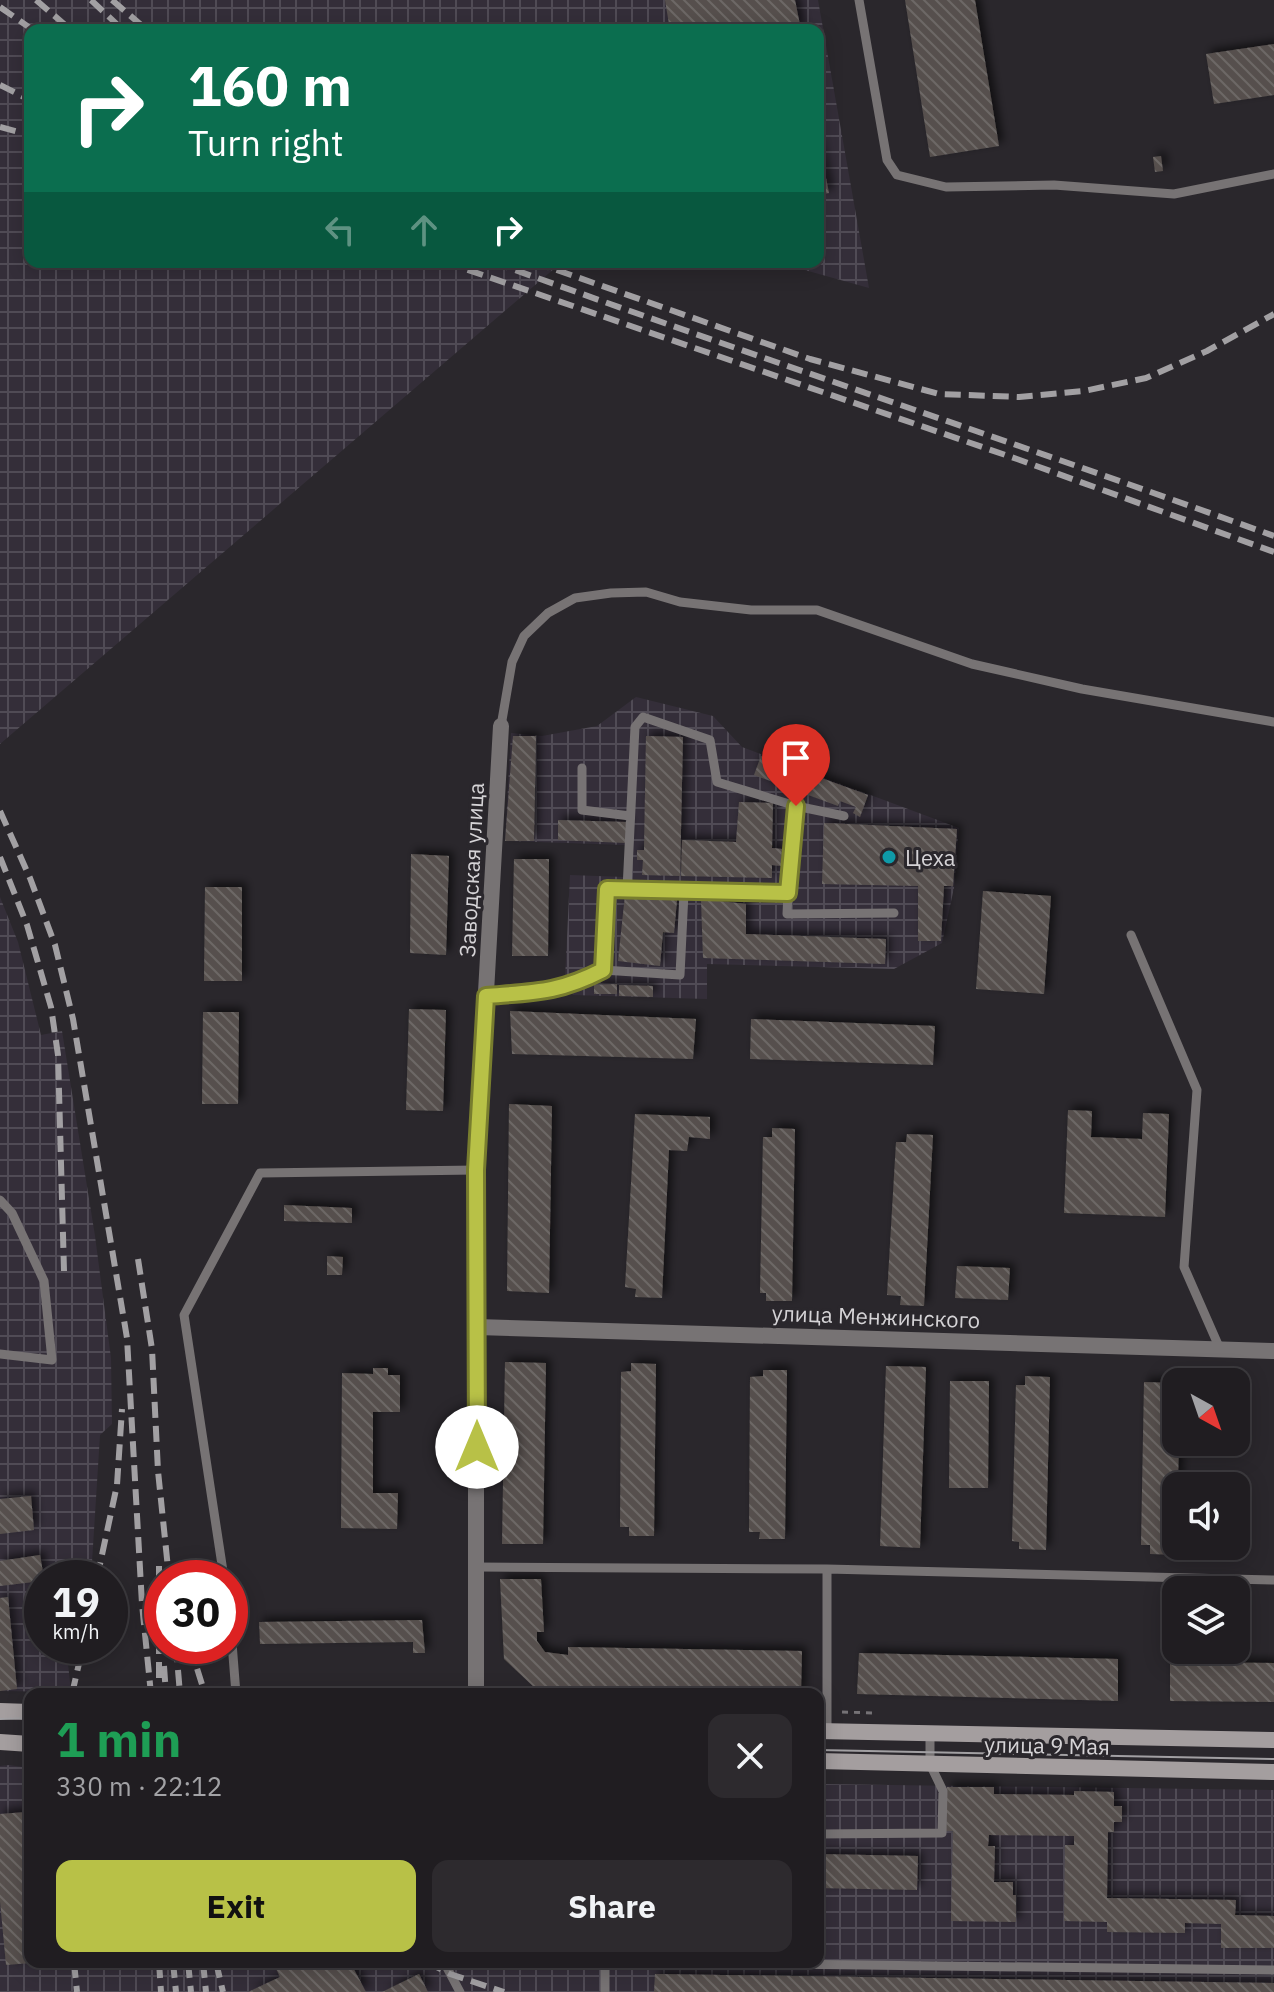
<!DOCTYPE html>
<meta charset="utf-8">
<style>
body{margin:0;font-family:"IBM Plex Sans",sans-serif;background:#2d2a2e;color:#f1f3f6;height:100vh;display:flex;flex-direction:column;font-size:30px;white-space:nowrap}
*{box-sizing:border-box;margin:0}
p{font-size:26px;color:#a2a2a5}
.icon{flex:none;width:44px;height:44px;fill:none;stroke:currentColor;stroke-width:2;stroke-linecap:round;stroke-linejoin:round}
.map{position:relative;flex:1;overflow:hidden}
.details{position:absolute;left:24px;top:1688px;width:800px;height:280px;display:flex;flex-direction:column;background:#201d21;border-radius:16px;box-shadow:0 4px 20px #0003,0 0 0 2px #3d3b3f}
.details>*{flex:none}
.hud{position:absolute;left:24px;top:24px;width:800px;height:244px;border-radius:16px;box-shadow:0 4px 20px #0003,0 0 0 2px #3d3b3f;background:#0b6e4f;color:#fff;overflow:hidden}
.needle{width:52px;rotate:140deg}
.tools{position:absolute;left:1162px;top:1368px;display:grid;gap:16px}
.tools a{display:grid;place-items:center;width:88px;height:88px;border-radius:16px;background:#201d21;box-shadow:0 4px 20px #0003,0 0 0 2px #3d3b3f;font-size:40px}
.speed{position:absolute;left:24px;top:1560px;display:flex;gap:16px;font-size:40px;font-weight:700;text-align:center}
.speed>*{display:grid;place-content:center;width:104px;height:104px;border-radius:50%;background:#201d21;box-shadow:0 4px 20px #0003,0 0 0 2px #3d3b3f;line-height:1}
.speed small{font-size:20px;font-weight:400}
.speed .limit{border:12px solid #d22;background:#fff;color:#111}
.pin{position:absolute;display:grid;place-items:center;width:68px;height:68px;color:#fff;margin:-82px -34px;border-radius:50% 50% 50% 0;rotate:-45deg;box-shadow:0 0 8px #0007}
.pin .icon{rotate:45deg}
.me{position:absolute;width:88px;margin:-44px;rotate:0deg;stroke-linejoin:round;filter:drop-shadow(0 0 6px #0008)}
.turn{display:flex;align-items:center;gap:28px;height:168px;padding:0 32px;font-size:36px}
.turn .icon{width:104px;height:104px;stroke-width:2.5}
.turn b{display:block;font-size:56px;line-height:68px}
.lanes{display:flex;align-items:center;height:76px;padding:0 32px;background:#0003;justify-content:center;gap:40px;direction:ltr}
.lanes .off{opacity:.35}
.round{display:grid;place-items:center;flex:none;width:84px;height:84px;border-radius:16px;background:#2d2a2e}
.head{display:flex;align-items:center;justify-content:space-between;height:136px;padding:0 32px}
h1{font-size:48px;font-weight:800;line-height:60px;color:#1e9e55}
.cta{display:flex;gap:16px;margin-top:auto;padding:16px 32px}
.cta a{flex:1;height:92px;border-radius:16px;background:#b8c147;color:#111;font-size:32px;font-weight:800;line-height:92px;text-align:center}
.cta a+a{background:#2d2a2e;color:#f1f3f6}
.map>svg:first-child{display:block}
.industrial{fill:url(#industrial-grid)}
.building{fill:url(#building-back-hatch);filter:url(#shadow)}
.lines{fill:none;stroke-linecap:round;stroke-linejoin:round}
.path{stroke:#757276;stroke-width:3;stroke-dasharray:6 6;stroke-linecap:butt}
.lane{stroke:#777374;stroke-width:9}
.street{stroke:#777374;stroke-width:16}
.secondary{stroke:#a49e9f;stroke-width:16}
.tram{stroke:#a2a0a3;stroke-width:2}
.rail{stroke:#a2a0a3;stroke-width:6;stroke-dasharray:16 8;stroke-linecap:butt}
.route-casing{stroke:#787d2e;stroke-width:20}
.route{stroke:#b8c147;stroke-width:14}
.culture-dot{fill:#0f9aa8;stroke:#2a272c;stroke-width:3}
.labels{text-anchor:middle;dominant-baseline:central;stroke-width:6;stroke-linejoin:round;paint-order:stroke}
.poi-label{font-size:22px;fill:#d5d3d6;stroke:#2a272c;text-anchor:start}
.street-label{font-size:22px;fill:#d5d3d6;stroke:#2a272c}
</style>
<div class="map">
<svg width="1274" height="1992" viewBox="0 0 1274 1992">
<defs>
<pattern id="industrial-grid" width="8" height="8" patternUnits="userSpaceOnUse" patternTransform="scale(2)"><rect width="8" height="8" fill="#342e39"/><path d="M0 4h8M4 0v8" fill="none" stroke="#504b55"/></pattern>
<pattern id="building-back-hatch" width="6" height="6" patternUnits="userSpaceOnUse" patternTransform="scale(2)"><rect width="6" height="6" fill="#56504d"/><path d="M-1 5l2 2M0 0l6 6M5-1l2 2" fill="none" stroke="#6d6866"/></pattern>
<filter id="shadow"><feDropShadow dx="4.5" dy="-4.5" stdDeviation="4" flood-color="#0009"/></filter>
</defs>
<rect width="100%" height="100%" fill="#2a272c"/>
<path class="industrial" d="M0 0H818L869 288 776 262H818V30H30V262H562L0 744Z
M636 697 713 716 742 747 959 828 954 888 942 943 894 969 707 964V999L573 995 565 979 570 875 624 877 626 845 505 841 511 733 542 736 597 726Z
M0 897 18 942 41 1035 62 1031 95 1236 111 1358 112 1424 100 1435 91 1578H42V1646H81L67 1654 71 1692 0 1691Z
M9 1765 30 1768V1962H818V1784L1274 1790V1992H0V1766Z"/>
<path class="building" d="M665 0H795L801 30H670Z
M905 0H975L999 146 930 157Z
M1274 44V95L1214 104 1206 54Z
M818 139 829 193 818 195Z
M1161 156 1163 171 1155 172 1153 157Z
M513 736H536L534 841H505Z
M646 736 683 737 680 876 642 875 643 860H637V850H644Z
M761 756 868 795 860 817 853 813 856 807 840 801 838 806 754 775Z
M739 802 773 803 772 848 782 849 781 866 772 865V878L681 876 682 840 736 842Z
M558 820 626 822V843L558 840Z
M824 823 957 829 953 886H944L941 941H918V886L822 884Z
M411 854 449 856 446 955 410 953Z
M514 859H549L548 956H512Z
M205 887H242V981H204Z
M983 891 1051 896 1044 994 976 989Z
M625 895 677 900 674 933 663 932 660 966 618 961Z
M701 899 746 904V934L886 939 885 964 703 958Z
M617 984V994H594V985Z
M619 985 653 986V997L619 996Z
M409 1009 446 1010 443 1111 406 1110Z
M510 1011 696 1019 693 1059 512 1054Z
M203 1012H239L238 1104H202Z
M751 1019 935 1026 933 1065 750 1059Z
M509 1104 552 1106 549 1293 507 1291Z
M1068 1110 1092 1111 1091 1137 1142 1139 1143 1113 1169 1114 1165 1217 1064 1213Z
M635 1114 710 1117V1139L689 1137 687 1151 669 1150 662 1298 635 1297 636 1289 625 1287Z
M772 1128 795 1129 792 1301H766V1293H760L763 1137H772Z
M907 1134 933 1135 924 1306 900 1305 901 1296 887 1295 896 1142H906Z
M284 1205 352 1208V1223L284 1221Z
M327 1256 343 1257 342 1275H327Z
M957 1266 1010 1268 1008 1300 955 1298Z
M505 1362 546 1363 543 1544H502Z
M631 1363 656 1364 654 1536H629V1527H620L621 1372 631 1371Z
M886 1366 926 1367 920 1548 880 1546Z
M373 1368H388V1375H400V1412H373V1493H398L397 1529 341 1528 342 1373 373 1374Z
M763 1370H787L785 1539H759L760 1532H749L750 1377 763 1376Z
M1025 1376 1050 1377 1046 1550 1019 1549V1542L1012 1541 1016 1385H1025Z
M950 1381H989L988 1488H949Z
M1144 1382 1176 1383V1442H1179L1176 1555 1150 1554V1545H1141Z
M31 1496 34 1530 0 1534V1499Z
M40 1555 44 1578 42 1581 0 1586V1561Z
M500 1579H541L544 1632H537V1641L545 1652 568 1655V1647L802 1651 801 1694 535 1688 504 1659Z
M8 1597 17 1689 0 1691V1598Z
M422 1620 425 1653H413V1642L260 1644 259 1622Z
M859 1653 1118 1659V1701L857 1694Z
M1170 1662 1274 1663V1702L1170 1701Z
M947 1787H994V1794L1074 1795V1791L1114 1792V1806H1122V1822H1114V1832H1108L1107 1898 1236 1900 1235 1915 1274 1916V1948H1221V1924L1185 1923V1933L1107 1932V1922L1064 1921 1065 1845H1074V1836L989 1835 988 1846H995L994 1882H1013V1895H1016V1922L951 1921 953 1831H946Z
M26 1812 30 1850V1963L6 1965 0 1901V1814Z
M818 1854 918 1856 917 1890 818 1888Z
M273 1962H350L366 1992H248L280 1977Z
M419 1974 428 1992H382Z
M655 1974 1274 1983V1992H654Z"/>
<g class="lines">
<path class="path" d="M842 1712 874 1713"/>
<path class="lane" d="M859 0 887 160 897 175 946 187 1054 185 1174 194 1274 174
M501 726 512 662 524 636 548 613 575 598 611 593 646 592 680 602 751 610H817L972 664 1082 689 1274 722
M582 768V810L630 816
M627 889 635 727 643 717 710 740 717 782 796 806
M684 893H788L787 914 894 913
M788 893 796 806 844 816
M1131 935 1197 1090 1184 1267 1220 1349
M486 996 552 991 576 984 603 970 680 975 684 893 607 889 603 970
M0 1200 12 1213 44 1281 52 1360 0 1354
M477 1567 827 1569 1274 1580
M224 1578 184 1315 260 1173 476 1170
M230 1617 236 1694
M827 1731V1569
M818 1834 942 1833 943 1791 930 1764V1733
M444 1962 460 1992
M617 1962 1274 1970
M605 1992V1962"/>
<path class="street" d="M477 1327 1274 1351
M476 1688V1170L501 726"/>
<path class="secondary" d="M0 1711 30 1712
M818 1731 1274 1740
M0 1742 30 1744
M818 1761 1274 1772"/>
<path class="tram" d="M0 1719 30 1718
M818 1750 1274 1759"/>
<path class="rail" d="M36 0 71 30
M91 0 123 30
M112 0 147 30
M0 7 33 30
M0 85 30 100
M0 127 30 135
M445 262 1017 459 1274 552
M493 262C752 356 1014 442 1274 536
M534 262 810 359 939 394 1019 397 1084 391 1146 378 1207 351 1274 314
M0 811 30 878 55 945 73 1019 127 1338 142 1604 151 1694
M0 857 27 925 51 1007 58 1055 64 1271
M138 1259 152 1349 158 1471 169 1578
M97 1578 117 1485 122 1409
M176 1646 180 1694
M190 1646 205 1694
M164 1666 166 1694
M159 1678V1562
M72 1694 83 1646
M74 1962 77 1992
M159 1962 161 1992
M173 1962 176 1992
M188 1962 191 1992
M203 1962 206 1992
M216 1962 223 1992
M427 1962 450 1974 504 1992"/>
</g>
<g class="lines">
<defs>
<path id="route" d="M477 1447 476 1170 486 996C535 992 558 993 603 970L607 889 788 893 796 806"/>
</defs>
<use href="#route" class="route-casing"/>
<use href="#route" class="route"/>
</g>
<circle class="culture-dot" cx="889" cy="857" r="8"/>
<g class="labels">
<g class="poi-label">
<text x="905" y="857">Цеха</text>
</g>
<g class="street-label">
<text transform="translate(471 870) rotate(-87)">Заводская улица</text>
<text transform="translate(876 1316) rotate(2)">улица Менжинского</text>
<text transform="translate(1047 1745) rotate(1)">улица 9 Мая</text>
</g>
</g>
</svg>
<div class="tools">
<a><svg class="needle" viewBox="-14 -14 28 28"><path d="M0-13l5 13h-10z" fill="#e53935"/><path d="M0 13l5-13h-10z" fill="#a2a2a5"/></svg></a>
<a><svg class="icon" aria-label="sound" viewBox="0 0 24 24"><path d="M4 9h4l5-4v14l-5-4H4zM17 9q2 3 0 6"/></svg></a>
<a><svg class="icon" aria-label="layers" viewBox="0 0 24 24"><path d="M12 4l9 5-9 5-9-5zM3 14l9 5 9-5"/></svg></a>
</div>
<div class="speed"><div>19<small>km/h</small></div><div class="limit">30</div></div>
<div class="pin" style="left:796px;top:806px;background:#d93025"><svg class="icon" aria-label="arrive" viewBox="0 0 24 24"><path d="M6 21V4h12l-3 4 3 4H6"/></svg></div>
<svg class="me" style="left:477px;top:1447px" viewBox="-20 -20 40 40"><circle r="19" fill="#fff"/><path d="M0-13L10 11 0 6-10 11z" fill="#b8c147"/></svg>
<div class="hud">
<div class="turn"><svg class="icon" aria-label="right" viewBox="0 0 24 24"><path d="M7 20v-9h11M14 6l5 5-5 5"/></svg><div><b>160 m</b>Turn right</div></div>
<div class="lanes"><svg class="icon off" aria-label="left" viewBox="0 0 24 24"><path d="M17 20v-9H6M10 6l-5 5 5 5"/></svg><svg class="icon off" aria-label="ahead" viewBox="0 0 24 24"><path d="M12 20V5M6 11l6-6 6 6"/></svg><svg class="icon" aria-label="right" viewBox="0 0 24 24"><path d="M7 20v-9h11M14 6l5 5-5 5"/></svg></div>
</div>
<section class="details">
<div class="head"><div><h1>1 min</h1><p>330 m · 22:12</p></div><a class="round"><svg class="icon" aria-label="close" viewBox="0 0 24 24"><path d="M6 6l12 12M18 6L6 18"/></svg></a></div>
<div class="cta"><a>Exit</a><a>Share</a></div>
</section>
</div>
